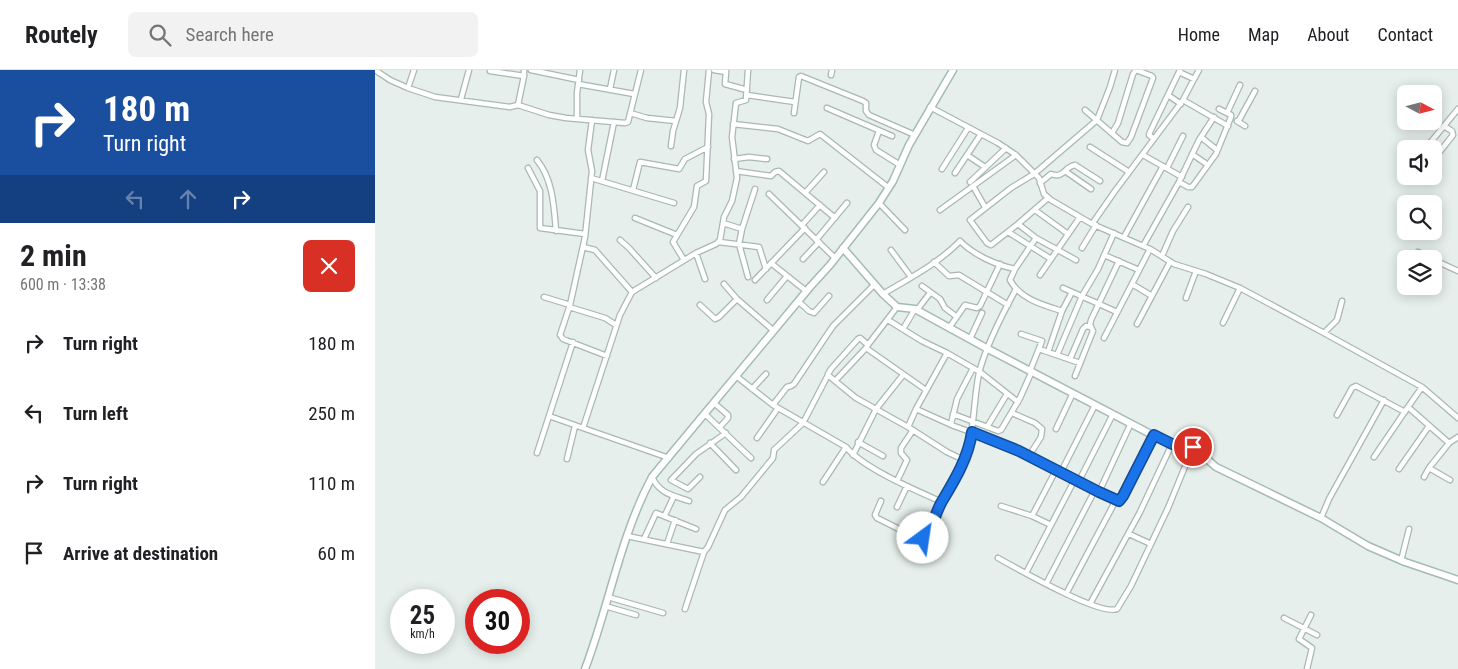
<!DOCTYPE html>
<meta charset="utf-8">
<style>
body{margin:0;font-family:"Roboto Condensed",sans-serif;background:#f2f2f2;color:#202124;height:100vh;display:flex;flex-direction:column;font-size:19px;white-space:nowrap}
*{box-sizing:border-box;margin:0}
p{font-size:16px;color:#757577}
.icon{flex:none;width:28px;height:28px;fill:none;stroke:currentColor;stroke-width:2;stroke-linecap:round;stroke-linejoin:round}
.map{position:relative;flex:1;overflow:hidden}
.side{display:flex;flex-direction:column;background:#fff;width:375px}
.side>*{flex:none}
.banner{background:#1a4fa0;color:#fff;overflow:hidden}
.needle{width:32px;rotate:97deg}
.buttons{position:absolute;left:1022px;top:15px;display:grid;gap:10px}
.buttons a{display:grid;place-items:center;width:45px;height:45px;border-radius:8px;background:#fff;box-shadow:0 2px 12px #0003;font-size:25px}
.speed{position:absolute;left:15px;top:519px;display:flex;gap:10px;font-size:25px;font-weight:700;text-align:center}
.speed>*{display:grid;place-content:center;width:65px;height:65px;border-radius:50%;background:#fff;box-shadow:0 2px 12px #0003;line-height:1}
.speed small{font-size:12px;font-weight:400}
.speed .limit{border:8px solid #d22;background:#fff;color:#111}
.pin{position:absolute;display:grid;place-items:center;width:42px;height:42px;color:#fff;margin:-21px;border:2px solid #fff;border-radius:50%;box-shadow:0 1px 5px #0007}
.me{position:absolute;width:55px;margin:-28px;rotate:31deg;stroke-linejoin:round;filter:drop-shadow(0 0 4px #0008)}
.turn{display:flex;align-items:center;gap:18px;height:105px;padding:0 20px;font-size:22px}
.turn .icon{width:65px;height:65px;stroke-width:2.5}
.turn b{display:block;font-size:35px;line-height:42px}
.lanes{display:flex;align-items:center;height:48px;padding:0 20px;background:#0003;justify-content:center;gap:25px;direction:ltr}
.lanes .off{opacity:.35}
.round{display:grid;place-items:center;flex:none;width:52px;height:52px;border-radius:8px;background:#f2f2f2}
.overview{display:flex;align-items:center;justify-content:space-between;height:85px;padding:0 20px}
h1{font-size:30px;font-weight:700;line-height:38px}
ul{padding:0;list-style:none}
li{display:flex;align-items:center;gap:15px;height:70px;padding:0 20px}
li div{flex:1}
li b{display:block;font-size:19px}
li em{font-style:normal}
header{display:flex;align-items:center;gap:30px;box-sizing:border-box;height:70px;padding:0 25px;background:#fff;border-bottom:1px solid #e0e0e0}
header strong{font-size:24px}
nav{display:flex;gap:28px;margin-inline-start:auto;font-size:18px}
.search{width:350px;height:45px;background:#f2f2f2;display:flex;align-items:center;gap:12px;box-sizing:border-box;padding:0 18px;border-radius:8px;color:#757577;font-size:19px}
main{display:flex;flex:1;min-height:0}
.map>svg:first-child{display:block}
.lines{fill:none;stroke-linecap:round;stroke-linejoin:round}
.street-casing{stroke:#a8b8b2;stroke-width:7}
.secondary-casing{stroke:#a4bbb3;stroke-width:9}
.street{stroke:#fff;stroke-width:4.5}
.secondary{stroke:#fff;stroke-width:6}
.route-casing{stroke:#114b97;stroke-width:12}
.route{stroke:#1a73e8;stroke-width:9}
</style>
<header>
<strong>Routely</strong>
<div class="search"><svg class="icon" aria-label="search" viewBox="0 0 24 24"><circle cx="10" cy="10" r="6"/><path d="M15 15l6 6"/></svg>Search here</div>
<nav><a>Home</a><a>Map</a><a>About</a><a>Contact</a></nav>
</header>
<main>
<section class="side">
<div class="banner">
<div class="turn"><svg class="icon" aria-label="right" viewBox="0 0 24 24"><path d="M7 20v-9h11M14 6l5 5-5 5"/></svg><div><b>180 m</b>Turn right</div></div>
<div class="lanes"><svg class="icon off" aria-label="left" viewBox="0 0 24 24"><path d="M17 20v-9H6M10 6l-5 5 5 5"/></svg><svg class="icon off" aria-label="ahead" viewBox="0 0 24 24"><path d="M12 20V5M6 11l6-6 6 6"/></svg><svg class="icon" aria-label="right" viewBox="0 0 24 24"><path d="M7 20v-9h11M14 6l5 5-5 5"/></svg></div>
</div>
<div class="overview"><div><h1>2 min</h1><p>600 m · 13:38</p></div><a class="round" style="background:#d93025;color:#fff"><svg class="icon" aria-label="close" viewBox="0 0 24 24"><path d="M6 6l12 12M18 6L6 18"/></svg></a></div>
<ul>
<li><svg class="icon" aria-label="right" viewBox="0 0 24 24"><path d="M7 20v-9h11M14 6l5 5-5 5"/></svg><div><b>Turn right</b></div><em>180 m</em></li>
<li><svg class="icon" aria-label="left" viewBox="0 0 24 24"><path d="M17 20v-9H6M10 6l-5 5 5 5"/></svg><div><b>Turn left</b></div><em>250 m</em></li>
<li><svg class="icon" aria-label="right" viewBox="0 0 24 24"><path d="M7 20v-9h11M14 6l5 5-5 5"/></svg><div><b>Turn right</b></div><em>110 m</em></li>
<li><svg class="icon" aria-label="arrive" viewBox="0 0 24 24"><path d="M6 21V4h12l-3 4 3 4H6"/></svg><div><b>Arrive at destination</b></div><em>60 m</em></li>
</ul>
</section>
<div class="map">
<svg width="1083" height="599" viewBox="0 0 1083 599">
<rect width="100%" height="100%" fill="#e6efeb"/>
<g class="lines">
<defs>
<path id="street" d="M0 0 15 10 33 18 60 27 135 37 143 35 174 45 191 48 250 53 253 52 266 0
M156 0 204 10
M339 0 351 2V0
M115 1 149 6V0
M351 2 350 14 372 20
M804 2 819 9 824 0
M456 5 457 0
M203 14 259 24
M33 18 39 0
M235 19 239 0
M372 25 420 32
M793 25 806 34
M86 29 94 0
M808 30 853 56
M143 35 149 6
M555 37 623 73 641 85 664 108 669 124 676 130 717 154 775 179 799 194 831 204 865 218 949 263 1047 317 1083 348
M452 38 517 66
M710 40 747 72 752 73 756 67 778 8 777 6 761 0
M255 43 272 48 301 51
M419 43 424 7 426 6 488 31 491 33V41L494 45 540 65
M852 43 865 15
M202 48V23L205 0
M217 50 213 80 217 101 210 167 195 235 185 265 188 269 232 286
M862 51 870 56
M863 52 880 21
M358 54 403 59 433 71 445 64 514 118
M504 61 499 75 501 80 525 95
M737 63 743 53 758 4 761 0
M826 67 842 80
M779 69 774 65 775 62 805 0
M296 76 298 61 305 38 309 0
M715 77 754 102
M1050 79 1083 39
M817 84 833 95
M592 85 610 97
M768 85 807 107
M359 89 374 87 392 89
M1059 89 1078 65 1077 61 1069 56
M162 90C178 110 179 136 181 161
M153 98 165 121V158L210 164
M792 98 808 66
M567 99 593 58
M361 101 396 106 400 102 404 101 460 148
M690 101 716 119
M580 103 606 64
M216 108 299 133
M227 111 239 52
M595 112 631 78
M804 112 813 117H817L841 84 856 47V45L844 39
M665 113 676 104C689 109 689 97 700 95L725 111
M598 116 610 137
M258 120 265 92 304 99 310 89 333 77
M430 123 449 102
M394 124 460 188
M673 128 643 154 661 168 640 199 635 210C645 229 668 235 687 241
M504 133 530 160
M565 140 641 85
M660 140 693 164
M260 148 302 165
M348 153 367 159 380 119
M643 154 616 175 612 173 595 150 636 118 659 104 722 50 735 17 740 0
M717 154 740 121 808 30 819 9
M427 155 445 135
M367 159 364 174 373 207
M633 162 676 189
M749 167 788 96
M661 168 701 190
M245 170 254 178 281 208
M441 170 472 133
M344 172 384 177 391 199
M768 176 804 112 824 70 839 47
M208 177 220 180 257 222
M707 178 721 155
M516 180 536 207
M1043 182 1057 189
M321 183 330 209
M729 185 764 200
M787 186 798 161 813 137
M428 189 444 172
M309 190 298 172 319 137 322 116 331 111 334 44 331 32 334 0
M1059 190 1083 201
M559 192 574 206 584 205 633 235
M396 193 431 221
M665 205 705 147
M380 210 430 158
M349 214 362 229 399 261
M757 214 777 226
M547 216 565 229 570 238 582 247
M688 218 742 242
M508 224C533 209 564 193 585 171 599 185 621 195 640 199
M169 227 195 235
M811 228 821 201
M392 230 412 206
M423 231 434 241 439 243 454 226
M325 235 340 249 344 247 362 229
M194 237 230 248 241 255
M542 240 555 223
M513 250 547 271 572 283 605 302 643 332
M848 253 865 218
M762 254 795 192
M574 258 590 235 602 238 605 236 625 194
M528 259 540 239
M949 263 962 250 967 231
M646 264 667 271 655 301
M729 268 775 179
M595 269 607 243
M493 275 485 268 483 269 456 299 453 304 454 306 481 328 533 357 572 382 589 390 574 423 567 432
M492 276 522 237
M664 279 705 293
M673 282 687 241 697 222
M682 285 707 226 723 199 739 163
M695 289 708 259 711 256 716 257
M361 306 398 335 471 377C488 398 540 420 567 432L552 468 538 466 502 448 500 445 506 431
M700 306 718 261 715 255 716 250 744 191
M460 311 491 278 551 320
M377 319 391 304
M339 333 353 345V348L345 357
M398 335 412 317 416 316 419 314 458 256 499 215
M720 335 686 402C697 408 736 431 746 429L779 365
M1033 337 1047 317
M541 339 579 356 634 376 686 402
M637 343 660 353 667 359 666 367 654 386
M330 344 376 388
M578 344 623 361 626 360 645 328 657 301
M962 345 977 318 981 316 1030 342
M174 346 208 358
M576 354 582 329 598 298
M533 357 541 339 572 283
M612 357 632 324
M681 359 698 323
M382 368 403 338
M483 372 508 386
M335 373 361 400
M162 383 198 272
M478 385 501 339 528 305
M999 387 1033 337 1074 373 1083 367
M294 388 208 358 245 245 257 222 321 183 341 174 345 170 349 147 357 131 362 108 357 67 361 33 371 30 373 0
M192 389 200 356
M589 390C600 362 598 332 604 303 610 279 629 241 641 219
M1054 398 1075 410
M1024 399 1054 356
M277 407C285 424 297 425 314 431
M325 407 313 419 296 410 321 384 351 363
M1049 407 1054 398 1074 373
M522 411 532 390 526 383V378L538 360
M704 411 738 344
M448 412 471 377
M724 422 756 353
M626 436 657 446 676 455
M522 437 532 416
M290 445 299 426
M657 446 681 400
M946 448 954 429 1009 330
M754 464 776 474
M252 466 329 482 333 477 350 440 366 427 398 388 399 380 428 353 453 305
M269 469 281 443 321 459
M292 474 300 450
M623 488C643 499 725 546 742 539L756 516 793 438 818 377
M1026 491 1034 459
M651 503 700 409
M671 514 720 420
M691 524 741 430
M233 527 288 543
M715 534 765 442 797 374
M230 536 261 545
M310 539 329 482
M909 548 942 565
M932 599 937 578 924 569 936 545"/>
<path id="secondary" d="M468 178 508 224 522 237 540 239 613 279 791 372 818 377 841 397 946 448 993 476 1030 492 1083 510
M210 599C234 536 245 467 277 407L435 217 455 195 504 133 518 111 534 75 578 0"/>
</defs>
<use href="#street" class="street-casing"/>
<use href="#secondary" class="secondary-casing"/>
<use href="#street" class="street"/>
<use href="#secondary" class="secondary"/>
</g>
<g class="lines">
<defs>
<path id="route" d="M548 468H552L554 466C557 455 561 443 566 433 579 411 593 389 597 362L644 381 724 422 744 431 748 426 779 365 797 374 818 377"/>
</defs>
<use href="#route" class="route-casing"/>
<use href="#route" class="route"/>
</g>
</svg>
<div class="buttons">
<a><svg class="needle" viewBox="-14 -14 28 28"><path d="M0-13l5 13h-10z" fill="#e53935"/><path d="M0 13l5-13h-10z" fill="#757577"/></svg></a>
<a><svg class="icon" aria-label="sound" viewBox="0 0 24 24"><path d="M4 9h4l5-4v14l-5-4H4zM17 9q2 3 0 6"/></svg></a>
<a><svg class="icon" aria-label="search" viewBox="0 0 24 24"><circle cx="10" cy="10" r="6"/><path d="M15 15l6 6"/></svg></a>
<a><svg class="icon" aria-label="layers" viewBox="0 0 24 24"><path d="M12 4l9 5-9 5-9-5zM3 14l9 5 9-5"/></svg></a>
</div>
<div class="speed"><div>25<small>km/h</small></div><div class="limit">30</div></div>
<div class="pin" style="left:818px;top:377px;background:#d93025"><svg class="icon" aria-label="arrive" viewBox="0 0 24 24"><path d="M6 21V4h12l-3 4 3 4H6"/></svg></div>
<svg class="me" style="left:548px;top:468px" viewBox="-20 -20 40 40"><circle r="19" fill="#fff"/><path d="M0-13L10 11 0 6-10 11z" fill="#1a73e8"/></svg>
</div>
</main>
